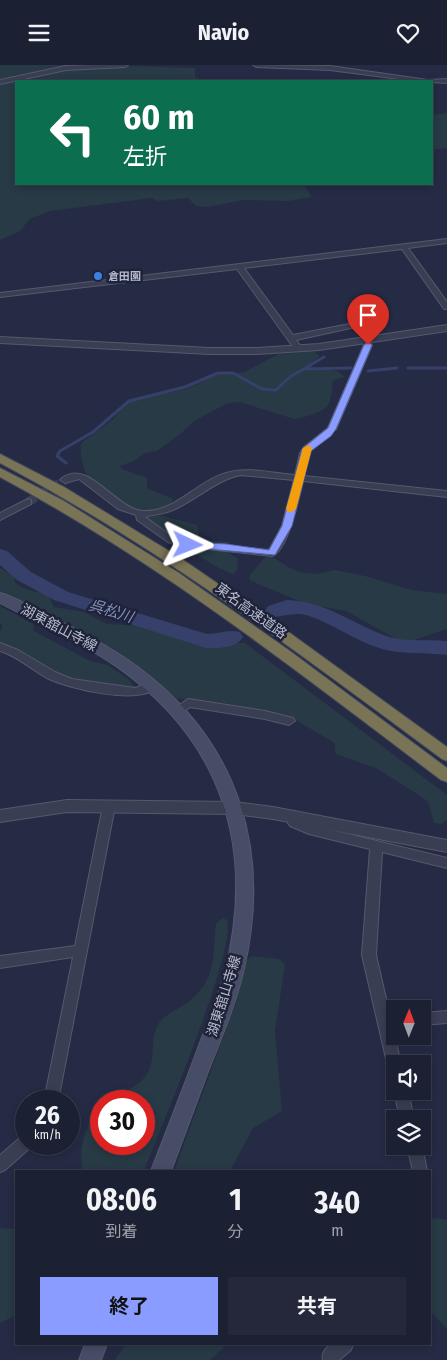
<!DOCTYPE html>
<html lang="ja">
<meta charset="utf-8">
<style>
body{margin:0;font-family:"Fira Sans Condensed","Noto Sans JP",sans-serif;background:#25283b;color:#f1f3f6;height:100vh;display:flex;flex-direction:column;font-size:19px;white-space:nowrap}
*{box-sizing:border-box;margin:0}
p{font-size:16px;color:#a0a3ac}
.icon{flex:none;width:28px;height:28px;fill:none;stroke:currentColor;stroke-width:2;stroke-linecap:round;stroke-linejoin:round}
.map{position:relative;flex:1;overflow:hidden}
.side{position:absolute;left:15px;top:1105px;width:416px;height:175px;display:flex;flex-direction:column;background:#1c2033;border-radius:0px;box-shadow:0 2px 8px #0003,0 0 0 1px #3a3e4e}
.side>*{flex:none}
.banner{position:absolute;left:15px;top:15px;width:418px;height:105px;border-radius:0px;box-shadow:0 2px 8px #0003,0 0 0 1px #3a3e4e;background:#0b6e4f;color:#fff;overflow:hidden}
.needle{width:32px;rotate:1deg}
.controls{position:absolute;left:386px;top:935px;display:grid;gap:10px}
.controls a{display:grid;place-items:center;width:45px;height:45px;border-radius:0px;background:#1c2033;box-shadow:0 2px 8px #0003,0 0 0 1px #3a3e4e;font-size:25px}
.speed{position:absolute;left:15px;top:1025px;display:flex;gap:10px;font-size:25px;font-weight:700;text-align:center}
.speed>*{display:grid;place-content:center;width:65px;height:65px;border-radius:50%;background:#1c2033;box-shadow:0 2px 8px #0003,0 0 0 1px #3a3e4e;line-height:1}
.speed small{font-size:12px;font-weight:400}
.speed .limit{border:8px solid #d22;background:#fff;color:#111}
.pin{position:absolute;display:grid;place-items:center;width:42px;height:42px;color:#fff;margin:-51px -21px;border-radius:50% 50% 50% 0;rotate:-45deg;box-shadow:0 0 5px #0007}
.pin .icon{rotate:45deg}
.me{position:absolute;width:55px;margin:-28px;rotate:92deg;stroke-linejoin:round;filter:drop-shadow(0 0 4px #0008)}
.turn{display:flex;align-items:center;gap:18px;height:105px;padding:0 25px;font-size:22px}
.turn .icon{width:65px;height:65px;stroke-width:2.5}
.turn b{display:block;font-size:35px;line-height:42px}
.eta{display:flex;justify-content:space-evenly;align-items:center;height:85px;text-align:center}
.eta b{font-size:30px;font-weight:700;line-height:35px}
.button{display:flex;gap:10px;margin-top:auto;padding:10px 25px}
.button a{flex:1;height:58px;border-radius:0px;background:#8a9cff;color:#111;font-size:20px;font-weight:700;line-height:58px;text-align:center}
.button a+a{background:#25283b;color:#f1f3f6}
header{display:flex;justify-content:space-between;align-items:center;height:65px;padding:0 25px;background:#1c2033;font-size:22px;font-weight:700}
.map>svg:first-child{display:block}
.green{fill:#273a45}
.lines{fill:none;stroke-linecap:round;stroke-linejoin:round}
.stream{stroke:#36406a;stroke-width:3}
.river{fill:#36406a;fill-rule:evenodd}
.minor-tunnel{stroke:#3b4059;stroke-width:9;stroke-dasharray:9 4.5;stroke-linecap:butt}
.minor-casing{stroke:#55596e;stroke-width:2}
.tertiary-casing{stroke:#55596e;stroke-width:2}
.secondary-casing{stroke:#55596e;stroke-width:2}
.motorway-casing{stroke:#41465b;stroke-width:2}
.minor{fill:#393e53;fill-rule:evenodd}
.tertiary{fill:#393e53;fill-rule:evenodd}
.secondary{fill:#474c67;fill-rule:evenodd}
.motorway{fill:#7a7456;fill-rule:evenodd}
.route{fill:#8a9cff;stroke:#5a65a6}
.slow{fill:#f59e0b}
.shop-dot{fill:#3f7fe0;stroke:#1e2339;stroke-width:2}
.labels{text-anchor:middle;dominant-baseline:central;stroke-width:5;stroke-linejoin:round;paint-order:stroke}
.far-poi-label{font-size:11px;font-weight:bold;fill:#b7bacd;stroke:#1e2339;text-anchor:start}
.street-label{font-size:14px;fill:#b7bacd;stroke:#1e2339}
.water-label{font-size:15px;font-style:italic;fill:#848fba;stroke:#1e2339}
</style>
<header><svg class="icon" aria-label="menu" viewBox="0 0 24 24"><path d="M4 6h16M4 12h16M4 18h16"/></svg>Navio<svg class="icon" aria-label="heart" viewBox="0 0 24 24"><path d="M12 20l-8-8c-3-5 5-10 8-4 3-6 11-1 8 4z"/></svg></header>
<div class="map">
<svg width="447" height="1295" viewBox="0 0 447 1295">
<rect width="100%" height="100%" fill="#252b44"/>
<path class="green" d="M0 0H95L195 3V12L205 16H16V119H304L312 132 288 136 244 135 207 142 196 141 188 133 158 136 152 133 50 146 30 154 20 166 0 175Z
M447 48V83L431 85V50Z
M314 286 320 291 311 298 310 301 337 306 345 312 333 315C332 322 332 333 328 340 325 346 301 354 294 354L240 337 228 338 194 356 179 370 157 386 145 388 134 396 120 401 122 404 147 413V423L173 434V436C147 457 126 440 104 423 99 418 90 414 86 408 82 401 80 386 81 378L112 355 126 339 136 334 186 324 219 309 244 307 279 289Z
M159 450 197 460 200 475 230 477 228 479 183 477 174 473 146 453 150 451Z
M192 483 224 485 238 494 237 506 233 509 219 503 190 486Z
M271 491 288 502 299 507 316 509 335 505 365 511 412 525 447 529V564L414 575H398L346 546 306 539 251 516 249 512 251 509 265 492Z
M0 503 14 511 15 518C26 526 36 526 48 530L54 542 84 547 107 559 150 561 205 578H245L447 730V755L441 759 434 758 428 737 422 732 376 703 338 690 335 688V679L333 677 292 653 266 647 176 633 143 606 112 584 0 526Z
M0 541 33 559 34 566 90 596 108 600 128 614 136 623C116 625 67 613 48 605 30 596 20 584 0 579V567L2 561 0 558Z
M223 853 227 855C237 885 159 1067 144 1106H82C80 1079 82 1065 101 1045V1079H144V1036H109C120 1027 135 1024 144 1013 158 998 148 974 159 958 166 949 178 944 187 938 218 914 212 891 216 858Z
M252 891 279 894 285 899 275 966 282 1046 253 1063 230 1106H174L235 940 247 895Z
M438 1153 447 1155V1264L430 1246V1154Z
M0 1163 16 1164V1250L0 1258Z
M126 1279H228L210 1295H115Z"/>
<g class="lines">
<path class="stream" d="M408 303H447
M306 304 351 303
M368 306 397 303
M66 398 57 391 60 386 93 367 129 336 185 322 218 308H233L262 324 276 325 290 312 324 292"/>
<path class="river" d="M0 484 7 486 31 507 68 527 207 569C218 569 229 564 240 567L243 572C236 584 218 583 206 583L54 535 17 515 0 500Z
M287 535C326 536 354 560 389 572 407 577 428 574 447 576V590C424 587 401 590 379 583 354 575 333 559 309 551 293 545 282 554 268 551L265 546 268 541Z"/>
<path class="minor-tunnel" d="M28 437 65 415"/>
<defs>
<path id="minor" d="M91 0H128L125 2 66 5 0 19V15L66 1Z
M253 0 330 1 428 15 447 14V18L415 16 330 5 256 2Z
M447 174V178L408 183 447 237V244H444L402 184 244 203 293 270 360 257 381 263 377 265 360 261 296 275 303 284 299 286H296L237 204 0 232V228Z
M362 274H368L372 280 336 364 311 385 304 411 447 426V432L303 416C299 432 288 486 272 491L179 481 168 477 137 455 136 450 118 444 79 414 65 418 60 415C86 390 115 444 143 446 173 448 196 418 223 409 245 401 272 408 295 410L300 388 304 382 328 363 364 280 361 276ZM240 410 294 415 282 461 269 485 183 476 174 473 145 452C154 449 165 449 175 444 197 434 215 416 240 410Z
M28 434 31 435V439L0 455V448Z
M0 578 18 585 55 607 72 614 135 623 152 617 158 621C142 642 67 623 47 613 31 604 17 591 0 586Z
M188 634 265 646 293 653 295 656 289 660 265 654 190 642 181 649H173L171 646Z
M109 736 113 738 115 741 58 1036H44L73 892 0 903V891L75 881 103 741 105 738Z
M296 747 300 749 302 752 301 756 311 760 447 793V803L382 787 376 890 401 999H395V1008L390 1007 388 1002 362 890 370 784 309 769 290 761 288 758 292 749Z
M447 946V958L422 960V948Z
M395 1023V1026H408L414 1054H400L394 1026Z
M26 1070V1079H33L31 1082 5 1105 0 1107V1090L21 1072Z
M407 1081H422L427 1106H413Z
M332 1279H353L351 1285 339 1295H323C321 1287 326 1283 332 1279Z"/>
<path id="tertiary" d="M447 260V266L319 285 257 289H210L0 278V272L210 283H257L319 279Z
M67 735 234 737 273 742 447 775V787L273 754 234 749 67 747 0 757V745Z"/>
<path id="secondary" d="M0 528C13 531 25 539 37 545 73 562 107 580 139 603 240 678 272 788 243 908 235 940 222 972 209 1004 196 1038 184 1072 171 1106H151C168 1062 185 1019 201 975 210 953 219 930 225 907 256 783 223 676 116 601 80 576 39 558 0 538Z
M85 1279H107L101 1295H79Z"/>
<path id="motorway" d="M0 389 64 422 179 492 290 568 447 682V696L442 694C297 587 159 482 0 398Z
M0 403 64 436 179 508 290 586 447 703V717L441 715C297 606 160 498 0 412Z"/>
</defs>
<use href="#minor" class="minor-casing"/>
<use href="#tertiary" class="tertiary-casing"/>
<use href="#secondary" class="secondary-casing"/>
<use href="#motorway" class="motorway-casing"/>
<use href="#minor" class="minor"/>
<use href="#tertiary" class="tertiary"/>
<use href="#secondary" class="secondary"/>
<use href="#motorway" class="motorway"/>
</g>
<path class="route" d="M368 277 372 280 336 364 331 371 311 386 292 461 275 490 185 482V478L188 477 226 479 269 485 282 461 302 384 328 363 364 280Z"/>
<path class="slow" d="M308 380 312 383 296 444 291 447H288L286 444 303 383Z"/>
<circle class="shop-dot" cx="98" cy="211" r="5"/>
<g class="labels">
<g class="far-poi-label">
<text x="108" y="211">倉田園</text>
</g>
<g class="street-label">
<text transform="translate(251 546) rotate(36)">東名高速道路</text>
<text transform="translate(59 563) rotate(28)">湖東舘山寺線</text>
<text transform="translate(224 931) rotate(-73)">湖東舘山寺線</text>
</g>
<g class="water-label">
<text transform="translate(111 546) rotate(17)">呉松川</text>
</g>
</g>
</svg>
<div class="controls">
<a><svg class="needle" viewBox="-14 -14 28 28"><path d="M0-13l5 13h-10z" fill="#e53935"/><path d="M0 13l5-13h-10z" fill="#a0a3ac"/></svg></a>
<a><svg class="icon" aria-label="sound" viewBox="0 0 24 24"><path d="M4 9h4l5-4v14l-5-4H4zM17 9q2 3 0 6"/></svg></a>
<a><svg class="icon" aria-label="layers" viewBox="0 0 24 24"><path d="M12 4l9 5-9 5-9-5zM3 14l9 5 9-5"/></svg></a>
</div>
<div class="speed"><div>26<small>km/h</small></div><div class="limit">30</div></div>
<div class="pin" style="left:368px;top:280px;background:#d93025"><svg class="icon" aria-label="arrive" viewBox="0 0 24 24"><path d="M6 21V4h12l-3 4 3 4H6"/></svg></div>
<svg class="me" style="left:188px;top:480px" viewBox="-20 -20 40 40"><path d="M0-17L14 15 0 8-14 15z" fill="#8a9cff" stroke="#fff" stroke-width="4"/></svg>
<div class="banner">
<div class="turn"><svg class="icon" aria-label="left" viewBox="0 0 24 24"><path d="M17 20v-9H6M10 6l-5 5 5 5"/></svg><div><b>60 m</b>左折</div></div>
</div>
<section class="side">
<div class="eta">
<div><b>08:06</b><p>到着</p></div>
<div><b>1</b><p>分</p></div>
<div><b>340</b><p>m</p></div>
</div>
<div class="button"><a>終了</a><a>共有</a></div>
</section>
</div>
